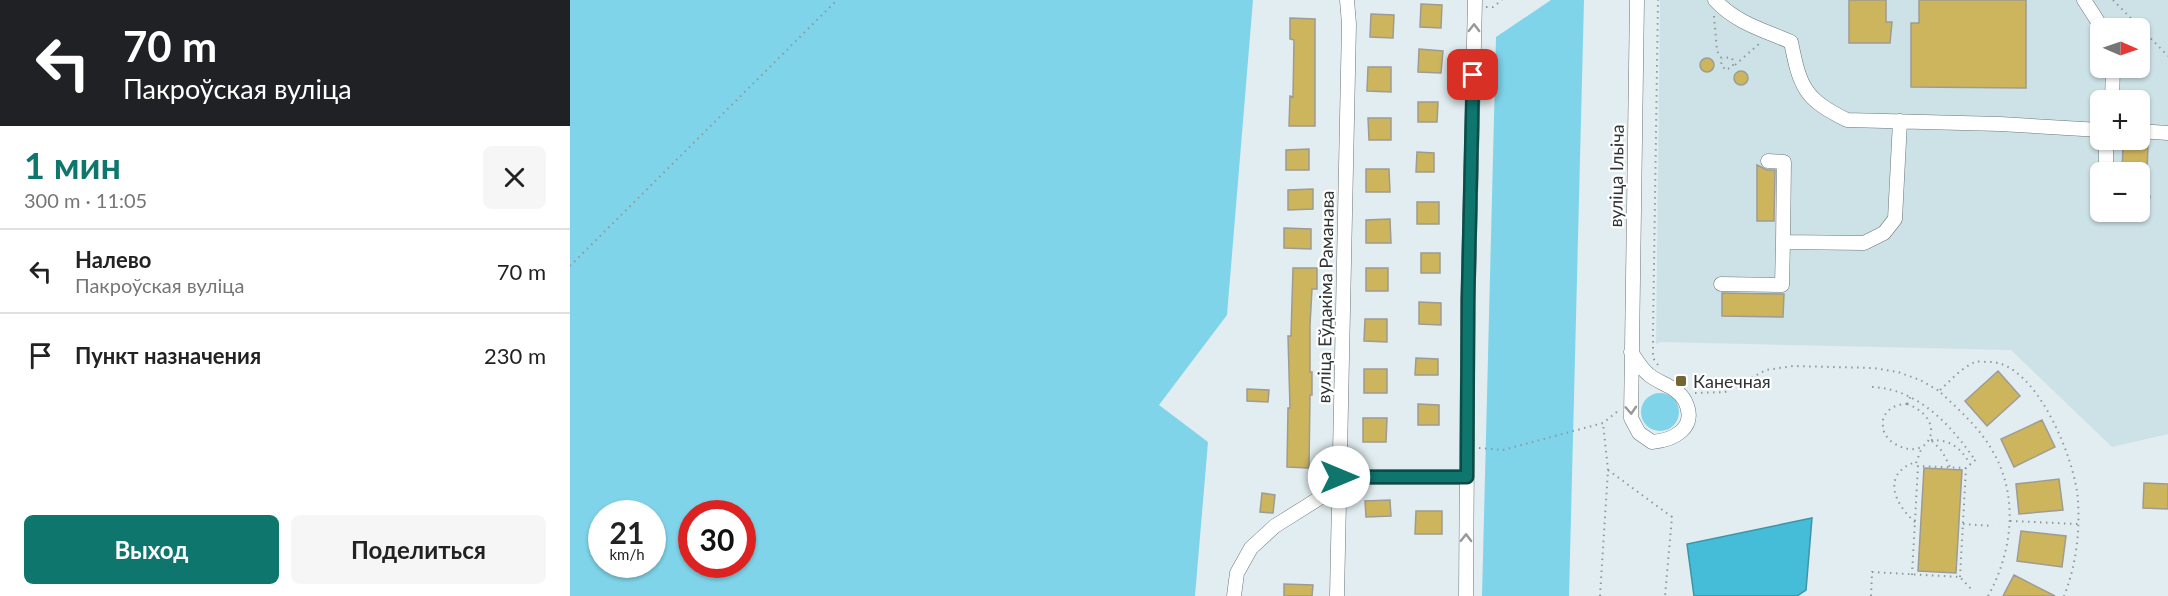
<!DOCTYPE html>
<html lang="ru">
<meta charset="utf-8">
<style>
body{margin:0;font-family:Lato,sans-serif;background:#f6f6f6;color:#222;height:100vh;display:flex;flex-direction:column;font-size:22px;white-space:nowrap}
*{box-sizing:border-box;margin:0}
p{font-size:20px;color:#767676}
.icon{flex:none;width:33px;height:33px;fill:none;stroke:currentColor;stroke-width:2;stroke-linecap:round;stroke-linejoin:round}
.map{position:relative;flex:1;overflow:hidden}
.drawer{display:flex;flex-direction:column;background:#fff;width:570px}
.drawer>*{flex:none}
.top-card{background:#202124;color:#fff;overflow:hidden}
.needle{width:39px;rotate:92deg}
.buttons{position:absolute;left:1520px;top:18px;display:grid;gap:12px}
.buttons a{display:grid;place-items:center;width:60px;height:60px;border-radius:9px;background:#fff;box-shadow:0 2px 4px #0004;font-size:30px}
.speed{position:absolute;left:18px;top:500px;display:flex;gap:12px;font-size:30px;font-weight:700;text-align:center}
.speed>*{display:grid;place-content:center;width:78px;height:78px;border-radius:50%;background:#fff;box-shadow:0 2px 4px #0004;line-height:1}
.speed small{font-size:15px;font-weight:400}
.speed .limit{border:9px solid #d22;background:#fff;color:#111}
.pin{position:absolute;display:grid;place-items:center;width:51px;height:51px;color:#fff;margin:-26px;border-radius:12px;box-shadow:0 3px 9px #0006}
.me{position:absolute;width:66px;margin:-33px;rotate:90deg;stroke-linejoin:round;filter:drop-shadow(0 0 4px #0008)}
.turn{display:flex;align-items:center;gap:21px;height:126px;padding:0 24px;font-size:27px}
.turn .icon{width:78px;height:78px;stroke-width:2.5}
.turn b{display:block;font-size:42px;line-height:51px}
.round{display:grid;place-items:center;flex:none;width:63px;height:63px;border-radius:9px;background:#f6f6f6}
.headline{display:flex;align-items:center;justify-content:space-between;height:102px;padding:0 24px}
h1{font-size:36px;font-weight:700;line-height:45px;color:#0f766e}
.primary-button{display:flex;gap:12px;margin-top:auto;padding:12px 24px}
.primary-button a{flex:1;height:69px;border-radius:9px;background:#0f766e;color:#fff;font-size:24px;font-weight:700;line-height:69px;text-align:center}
.primary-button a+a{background:#f6f6f6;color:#222}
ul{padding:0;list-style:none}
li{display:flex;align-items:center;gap:18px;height:84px;padding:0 24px;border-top:2px solid #e0e0e0}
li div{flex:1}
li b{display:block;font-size:22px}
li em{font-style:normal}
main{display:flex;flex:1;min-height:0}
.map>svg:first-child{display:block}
.built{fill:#cde2e7;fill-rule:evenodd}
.green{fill:#80d4e9;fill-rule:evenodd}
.water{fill:#45bcd8;stroke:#3e93a7;stroke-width:1.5}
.building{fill:#cdb55e;stroke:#9e9b92;stroke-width:1.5}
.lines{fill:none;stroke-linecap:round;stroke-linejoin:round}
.minor-casing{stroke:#6b7679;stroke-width:15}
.path{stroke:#8f989a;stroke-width:2;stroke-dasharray:1.5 4.5;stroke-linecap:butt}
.minor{stroke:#fff;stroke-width:14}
.oneway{stroke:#96999a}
.route-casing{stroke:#0a4d48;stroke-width:15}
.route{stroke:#0f766e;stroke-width:10}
.poi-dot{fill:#746633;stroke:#fff;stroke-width:2}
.labels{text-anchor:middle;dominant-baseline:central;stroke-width:4.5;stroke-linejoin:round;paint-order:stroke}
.street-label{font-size:18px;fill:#2e3334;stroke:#fff}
.poi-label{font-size:18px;fill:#2e3334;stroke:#fff;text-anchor:start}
</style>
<main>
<section class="drawer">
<div class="top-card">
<div class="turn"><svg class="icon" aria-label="left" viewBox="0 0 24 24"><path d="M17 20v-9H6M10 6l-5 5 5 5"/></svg><div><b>70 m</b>Пакроўская вуліца</div></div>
</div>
<div class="headline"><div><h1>1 мин</h1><p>300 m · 11:05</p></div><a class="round"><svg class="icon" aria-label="close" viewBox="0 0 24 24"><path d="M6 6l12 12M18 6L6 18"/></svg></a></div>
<ul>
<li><svg class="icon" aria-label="left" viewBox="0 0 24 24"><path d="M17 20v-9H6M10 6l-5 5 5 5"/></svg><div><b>Налево</b><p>Пакроўская вуліца</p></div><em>70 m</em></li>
<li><svg class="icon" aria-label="arrive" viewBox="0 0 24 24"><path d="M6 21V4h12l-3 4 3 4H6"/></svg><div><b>Пункт назначения</b></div><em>230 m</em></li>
</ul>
<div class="primary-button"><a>Выход</a><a>Поделиться</a></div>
</section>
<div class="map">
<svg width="1598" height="596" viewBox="0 0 1598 596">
<rect width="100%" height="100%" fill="#e1edf0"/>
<path class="built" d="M1090 0H1598V434L1542 447 1441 350 1092 342 1086 344ZM1530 28H1569V68H1530ZM1530 100H1569V140H1530ZM1530 172H1569V212H1530Z"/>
<path class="green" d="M0 0H683L657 315 589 405 638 442 625 596H0ZM32 513H82V564H32ZM122 513H172V564H122Z
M981 0H1014L999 596H912L926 37Z
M1071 412a19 19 0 1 1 38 0a19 19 0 1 1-38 0Z"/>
<path class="water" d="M1242 518 1236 590 1227 596H1124L1117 544Z"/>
<path class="building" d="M1279 0H1316V22H1322L1320 43H1279Z
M1349 0H1456V88L1341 87V23H1349Z
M851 4 872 5 871 28 850 27Z
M801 14 824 15 823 38 800 37Z
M720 18 745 19V126H719L720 96 723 97 724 40 720 39Z
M849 49 873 51 871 73 848 72Z
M1130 65a7 7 0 1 1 14 0a7 7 0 1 1-14 0Z
M798 67H821V92L797 91Z
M1164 78a7 7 0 1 1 14 0a7 7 0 1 1-14 0Z
M848 102H868L867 122H848Z
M798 118H821V140H799Z
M1553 144H1578L1577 172H1552Z
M739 149V170H716V150Z
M847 152 864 153V172H846Z
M1187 165 1197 170H1205L1204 221H1187Z
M796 169H819L820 192H796Z
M743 189V209L718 210V190Z
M847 202H869V224H847Z
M820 219 821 243H796V220Z
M714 228 741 229V249L714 248Z
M851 253H870V273H851Z
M723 268H747V289H742L740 325V372H742V395H740L739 468 717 467 718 408H720L718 336H721Z
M796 268H818V291H796Z
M1152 293 1214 294 1213 317 1152 316Z
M849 302 871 303V325L849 324Z
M795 319H817V342L794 341Z
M846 358 868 359V375H845Z
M794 369H817V393H794Z
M1428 371 1450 396 1417 426 1395 401Z
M677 389 699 390 698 402 677 401Z
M848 404 869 405V425H848Z
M793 418H817L816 442H793Z
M1472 420 1485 447 1444 467 1431 439Z
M1354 468 1392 470 1386 573 1348 571Z
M1489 479 1493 510 1449 514 1446 484Z
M1574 483 1598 484V509L1573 508Z
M692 493 705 495 703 513 690 512Z
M820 500 821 516 796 517 795 501Z
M846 511H872V534H845Z
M1451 531 1496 536 1492 567 1447 561Z
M1444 575 1485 596H1433Z
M714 584 743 585 742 596H714Z"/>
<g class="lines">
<defs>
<path id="minor" d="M1145 0C1166 23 1194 30 1221 42 1230 87 1234 99 1277 120L1430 124 1530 130
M1514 0 1532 28
M1542 100 1543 68
M1569 131 1598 133
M1536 140V172
M1198 161 1214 162 1213 242
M1569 197H1573
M1151 284 1212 285 1213 242 1294 243 1314 233 1325 219 1330 121
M1061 352C1066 359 1071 368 1078 374 1089 384 1107 386 1115 401 1128 428 1104 440 1082 442L1069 433 1061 418 1067 0
M664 596 667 573 681 548 705 526 756 494 769 477H897
M767 596 779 24 777 0
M896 596 898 300 905 0"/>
</defs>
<use href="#minor" class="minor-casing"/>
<path class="path" d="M1543 0 1598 56
M916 7H923L932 0
M1144 16 1147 51 1152 59 1151 65 1156 70 1163 66V60L1160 57 1152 59
M1165 65 1190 43
M0 266 267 0
M1088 365 1083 358V332L1088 0
M1302 387C1348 389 1380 424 1405 460
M1125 393 1155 392 1196 370 1223 366 1304 368 1328 372 1350 380 1369 391
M1337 404C1381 420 1358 467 1322 442 1317 438 1313 433 1313 426 1311 412 1324 404 1337 404Z
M1337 404 1342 393
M1361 440C1381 440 1390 447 1400 464
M1362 441 1372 451 1380 467
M909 448 933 450 1033 423 1048 411
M1346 463 1352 447
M1038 470 1102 517 1095 596
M1440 521 1508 524
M1345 522C1324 504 1311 473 1346 462
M1393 524 1423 526
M1342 575 1348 466 1396 468
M1390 577 1396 468 1408 458
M1030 596 1038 470 1033 423
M1301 596 1302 572 1390 577 1403 591
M1418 596C1443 551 1449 495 1422 450 1409 427 1388 409 1369 391 1379 382 1391 368 1405 362 1409 361 1414 362 1419 362 1466 361 1506 461 1508 501 1510 533 1506 566 1494 596"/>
<use href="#minor" class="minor"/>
</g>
<defs><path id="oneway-chevron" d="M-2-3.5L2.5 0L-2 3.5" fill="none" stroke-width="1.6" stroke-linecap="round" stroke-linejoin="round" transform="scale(1.5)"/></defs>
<g class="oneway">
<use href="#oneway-chevron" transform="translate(904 28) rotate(-89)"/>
<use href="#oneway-chevron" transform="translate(1061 410) rotate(87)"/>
<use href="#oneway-chevron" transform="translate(896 538) rotate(-89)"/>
</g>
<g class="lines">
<defs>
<path id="route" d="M769 477H897L898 300 903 75"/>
</defs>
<use href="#route" class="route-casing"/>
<use href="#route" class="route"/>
</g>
<rect class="poi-dot" x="1105" y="375" width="12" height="12" rx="3"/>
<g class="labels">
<g class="street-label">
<text transform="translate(1046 176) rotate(-89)">вуліца Ільіча</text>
<text transform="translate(755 297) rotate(-89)">вуліца Еўдакіма Раманава</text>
</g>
<g class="poi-label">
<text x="1123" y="381">Канечная</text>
</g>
</g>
</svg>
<div class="buttons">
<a><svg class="needle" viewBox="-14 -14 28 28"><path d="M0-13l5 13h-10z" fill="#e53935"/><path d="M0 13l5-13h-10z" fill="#767676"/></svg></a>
<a>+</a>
<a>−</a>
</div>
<div class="speed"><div>21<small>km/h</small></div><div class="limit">30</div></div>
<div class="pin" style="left:903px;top:75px;background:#d93025"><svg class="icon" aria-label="arrive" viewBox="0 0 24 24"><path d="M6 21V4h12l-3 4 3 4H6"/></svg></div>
<svg class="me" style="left:769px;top:477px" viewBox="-20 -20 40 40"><circle r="19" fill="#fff"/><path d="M0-13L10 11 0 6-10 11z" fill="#0f766e"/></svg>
</div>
</main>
